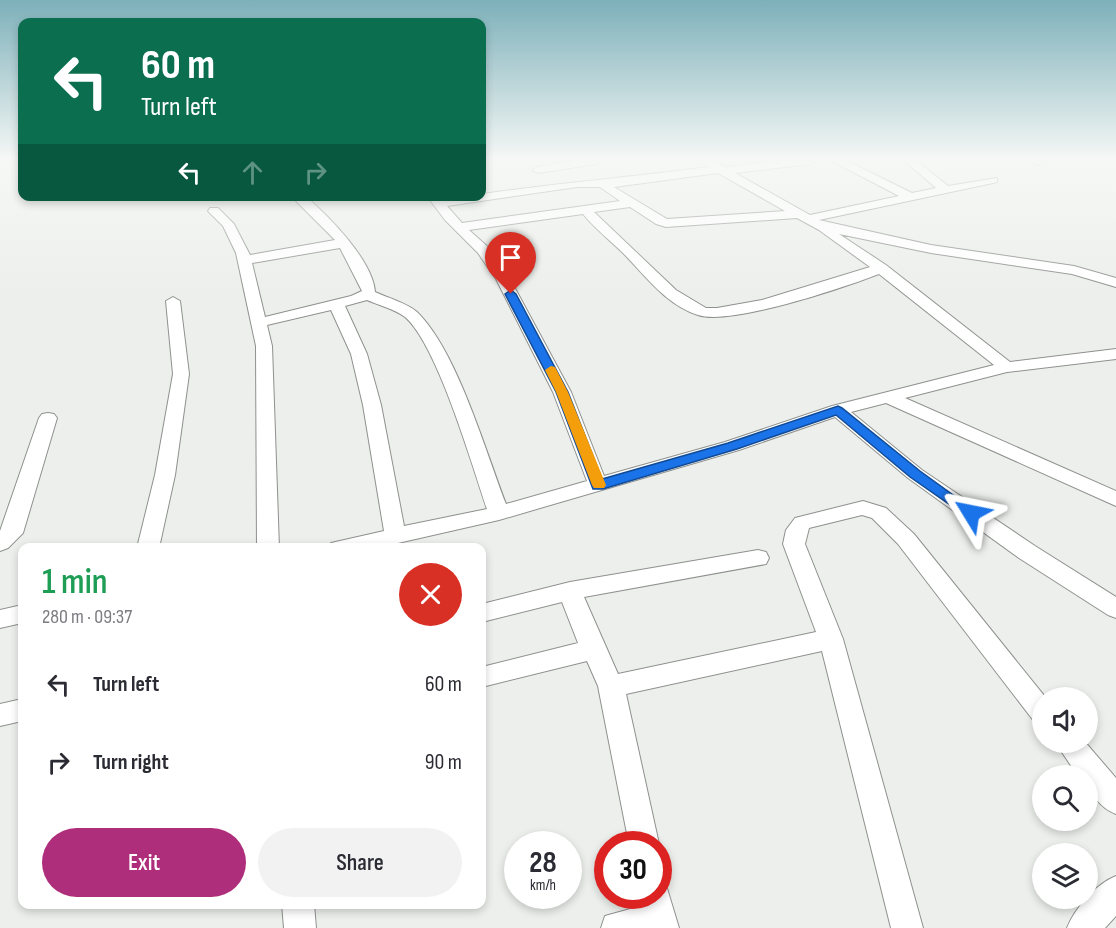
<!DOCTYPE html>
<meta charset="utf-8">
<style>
body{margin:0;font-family:"Sofia Sans Condensed",sans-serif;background:#f2f2f3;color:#2b2b33;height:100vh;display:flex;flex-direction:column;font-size:22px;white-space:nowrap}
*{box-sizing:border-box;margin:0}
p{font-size:20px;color:#7c7c81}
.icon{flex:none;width:33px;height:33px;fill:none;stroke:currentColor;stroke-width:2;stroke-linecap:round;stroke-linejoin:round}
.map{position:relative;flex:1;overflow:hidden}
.details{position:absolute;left:18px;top:543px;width:468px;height:366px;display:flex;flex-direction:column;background:#fff;border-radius:12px;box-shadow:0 3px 9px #0003}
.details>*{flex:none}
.hud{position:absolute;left:18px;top:18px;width:468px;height:183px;border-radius:12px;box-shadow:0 3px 9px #0003;background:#0b6e4f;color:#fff;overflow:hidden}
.buttons{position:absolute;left:1032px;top:687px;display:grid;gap:12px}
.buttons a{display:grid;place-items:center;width:66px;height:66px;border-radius:50%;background:#fff;box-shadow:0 3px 9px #0003;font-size:30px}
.speed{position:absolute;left:504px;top:831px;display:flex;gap:12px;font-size:30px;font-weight:700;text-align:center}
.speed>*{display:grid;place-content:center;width:78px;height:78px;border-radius:50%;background:#fff;box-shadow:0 3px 9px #0003;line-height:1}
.speed small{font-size:15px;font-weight:400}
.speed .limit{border:9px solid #d22;background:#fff;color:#111}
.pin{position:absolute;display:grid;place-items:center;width:51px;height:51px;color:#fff;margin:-62px -26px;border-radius:50% 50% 50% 0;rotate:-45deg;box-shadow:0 0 6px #0007}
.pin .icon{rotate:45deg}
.me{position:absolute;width:66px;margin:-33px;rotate:305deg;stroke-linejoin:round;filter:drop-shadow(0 0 4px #0008)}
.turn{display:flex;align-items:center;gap:21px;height:126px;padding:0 24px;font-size:27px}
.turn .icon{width:78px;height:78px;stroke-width:2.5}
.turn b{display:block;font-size:42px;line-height:51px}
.lanes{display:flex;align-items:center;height:57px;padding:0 24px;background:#0003;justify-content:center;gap:30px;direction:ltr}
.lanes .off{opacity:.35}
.round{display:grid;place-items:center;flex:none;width:63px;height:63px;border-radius:32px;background:#f2f2f3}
.headline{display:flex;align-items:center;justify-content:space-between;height:102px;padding:0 24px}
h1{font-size:36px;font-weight:600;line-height:45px;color:#1e9e55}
.button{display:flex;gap:12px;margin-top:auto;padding:12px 24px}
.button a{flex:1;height:69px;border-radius:36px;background:#af2e7b;color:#fff;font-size:24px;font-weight:600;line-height:69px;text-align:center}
.button a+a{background:#f2f2f3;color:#2b2b33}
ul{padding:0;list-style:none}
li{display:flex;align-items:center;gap:18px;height:78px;padding:0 24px}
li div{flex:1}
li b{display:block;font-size:22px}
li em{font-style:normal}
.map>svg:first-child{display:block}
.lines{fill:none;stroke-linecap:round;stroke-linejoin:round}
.minor-casing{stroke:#8e918d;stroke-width:2}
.minor{fill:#fff;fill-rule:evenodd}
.route{fill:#1a73e8;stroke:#114b97;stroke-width:1.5}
.slow{fill:#f59e0b}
</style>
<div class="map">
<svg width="1116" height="928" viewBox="0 0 1116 928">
<rect width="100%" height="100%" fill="#ecefeb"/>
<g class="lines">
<defs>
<path id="minor" d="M572 161H601L596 164 538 173 532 170 538 167Z
M701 161H715L725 167 778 161H816L811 164 735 173 810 215 899 196 832 161H847L912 193 936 188 905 161H917L948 186 997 178V182L993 183 819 220 931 245 1074 266 1116 278V287L1072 274 931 253 839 234 886 265 1010 362 1116 349V359L1007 372 905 398 1116 491V506L886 403 851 412 922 470 1035 546 1116 597V618L1108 615 1019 558 908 478 835 417 739 450 499 520 376 548H328L331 543 384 531 363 405 351 354 331 310 267 325 272 346 279 548H257L256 346 236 253 223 226 208 211 210 208H218L234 224 250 255 335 240 291 196H305C329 216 373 261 375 292 388 298 407 303 417 312 457 351 485 450 506 504L587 481 553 392 496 279 478 253 445 220 427 196H440L442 200 482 196V194C557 183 633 177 709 167ZM718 173 785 211 667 219 614 187ZM577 187H600L620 201 462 223 447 206ZM630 207 656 224 666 227 797 218 819 230 870 267 762 300 717 308H706L676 290 594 212ZM583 214C595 229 611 241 625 255 647 278 667 305 698 315 731 326 845 287 879 274L994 365 832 406 725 442 604 476 571 392 510 279 488 247 469 230ZM340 248 362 291 351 296 265 317 252 263ZM367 300C378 305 395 309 405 317 437 344 472 465 487 509L404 526 381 405 367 354 345 306Z
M1048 161 1037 165 1032 162V161Z
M173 297 180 301 189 374 175 475 159 548H137L155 475 173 374 166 301Z
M48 413 54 414 57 418 23 533 8 548 0 551V531L39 418 42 414Z
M863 501 886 508 914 534 1046 698H1042V723L1033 720 898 544 872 518 862 515 809 528 805 544 843 639 923 928H891L822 651 626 694 659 844 658 845 629 844 598 686 587 661 482 687V667L578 643 562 602 482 622V604L570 582 758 550 766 552 769 558 766 564 584 597 618 674 816 632 783 544 786 530 795 518Z
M22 605V623L0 628V610Z
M22 699V721L0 726V704Z
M1055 742H1085L1116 778V814C1100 808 1088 792 1088 776H1078Z
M1116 876V916L1105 928H1067C1075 908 1096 884 1116 876Z
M658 882 666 885 679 928H601L605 916 641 906 639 896H658Z
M282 904H314L316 928H284Z"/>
</defs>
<use href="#minor" class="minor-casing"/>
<use href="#minor" class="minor"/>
</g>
<linearGradient id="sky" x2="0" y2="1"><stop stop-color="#7db0ba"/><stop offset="0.55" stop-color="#f6f8f6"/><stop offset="1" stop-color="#f6f8f6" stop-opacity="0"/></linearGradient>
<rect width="1116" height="291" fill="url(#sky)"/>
<path class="route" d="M511 290 516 294 568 392 602 479 728 443 838 406 842 408 920 471 978 513 976 516H966L910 477 836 415 737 449 603 489H593L556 392 505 294Z"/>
<path class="slow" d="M551 366 555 367 568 392 606 485 604 488H594L592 485 556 392 545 370Z"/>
</svg>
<div class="buttons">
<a><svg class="icon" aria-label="sound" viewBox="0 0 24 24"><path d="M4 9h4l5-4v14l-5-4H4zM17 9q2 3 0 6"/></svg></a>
<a><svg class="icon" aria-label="search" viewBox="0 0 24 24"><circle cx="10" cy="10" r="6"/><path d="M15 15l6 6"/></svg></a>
<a><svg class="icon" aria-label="layers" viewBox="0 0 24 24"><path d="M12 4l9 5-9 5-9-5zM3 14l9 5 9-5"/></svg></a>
</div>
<div class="speed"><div>28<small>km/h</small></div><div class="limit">30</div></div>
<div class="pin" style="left:511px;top:294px;background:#d93025"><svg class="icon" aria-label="arrive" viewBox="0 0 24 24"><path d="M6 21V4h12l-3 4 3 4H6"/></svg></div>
<svg class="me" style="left:971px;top:513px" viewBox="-20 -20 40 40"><path d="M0-17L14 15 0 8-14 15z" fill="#1a73e8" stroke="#fff" stroke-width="4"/></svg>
<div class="hud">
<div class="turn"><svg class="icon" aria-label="left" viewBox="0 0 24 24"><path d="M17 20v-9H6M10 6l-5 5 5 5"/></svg><div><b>60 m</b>Turn left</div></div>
<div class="lanes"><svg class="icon" aria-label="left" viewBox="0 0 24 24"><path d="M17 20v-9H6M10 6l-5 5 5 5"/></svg><svg class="icon off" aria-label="ahead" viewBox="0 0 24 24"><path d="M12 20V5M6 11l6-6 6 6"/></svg><svg class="icon off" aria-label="right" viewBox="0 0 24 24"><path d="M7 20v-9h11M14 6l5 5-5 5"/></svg></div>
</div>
<section class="details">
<div class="headline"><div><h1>1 min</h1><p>280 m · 09:37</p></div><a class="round" style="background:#d93025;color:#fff"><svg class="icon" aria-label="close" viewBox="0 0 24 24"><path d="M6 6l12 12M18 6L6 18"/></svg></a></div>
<ul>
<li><svg class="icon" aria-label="left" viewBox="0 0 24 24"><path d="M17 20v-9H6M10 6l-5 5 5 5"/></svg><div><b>Turn left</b></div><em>60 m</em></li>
<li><svg class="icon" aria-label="right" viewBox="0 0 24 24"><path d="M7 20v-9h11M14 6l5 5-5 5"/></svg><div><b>Turn right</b></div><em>90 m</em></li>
</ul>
<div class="button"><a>Exit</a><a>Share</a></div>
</section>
</div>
